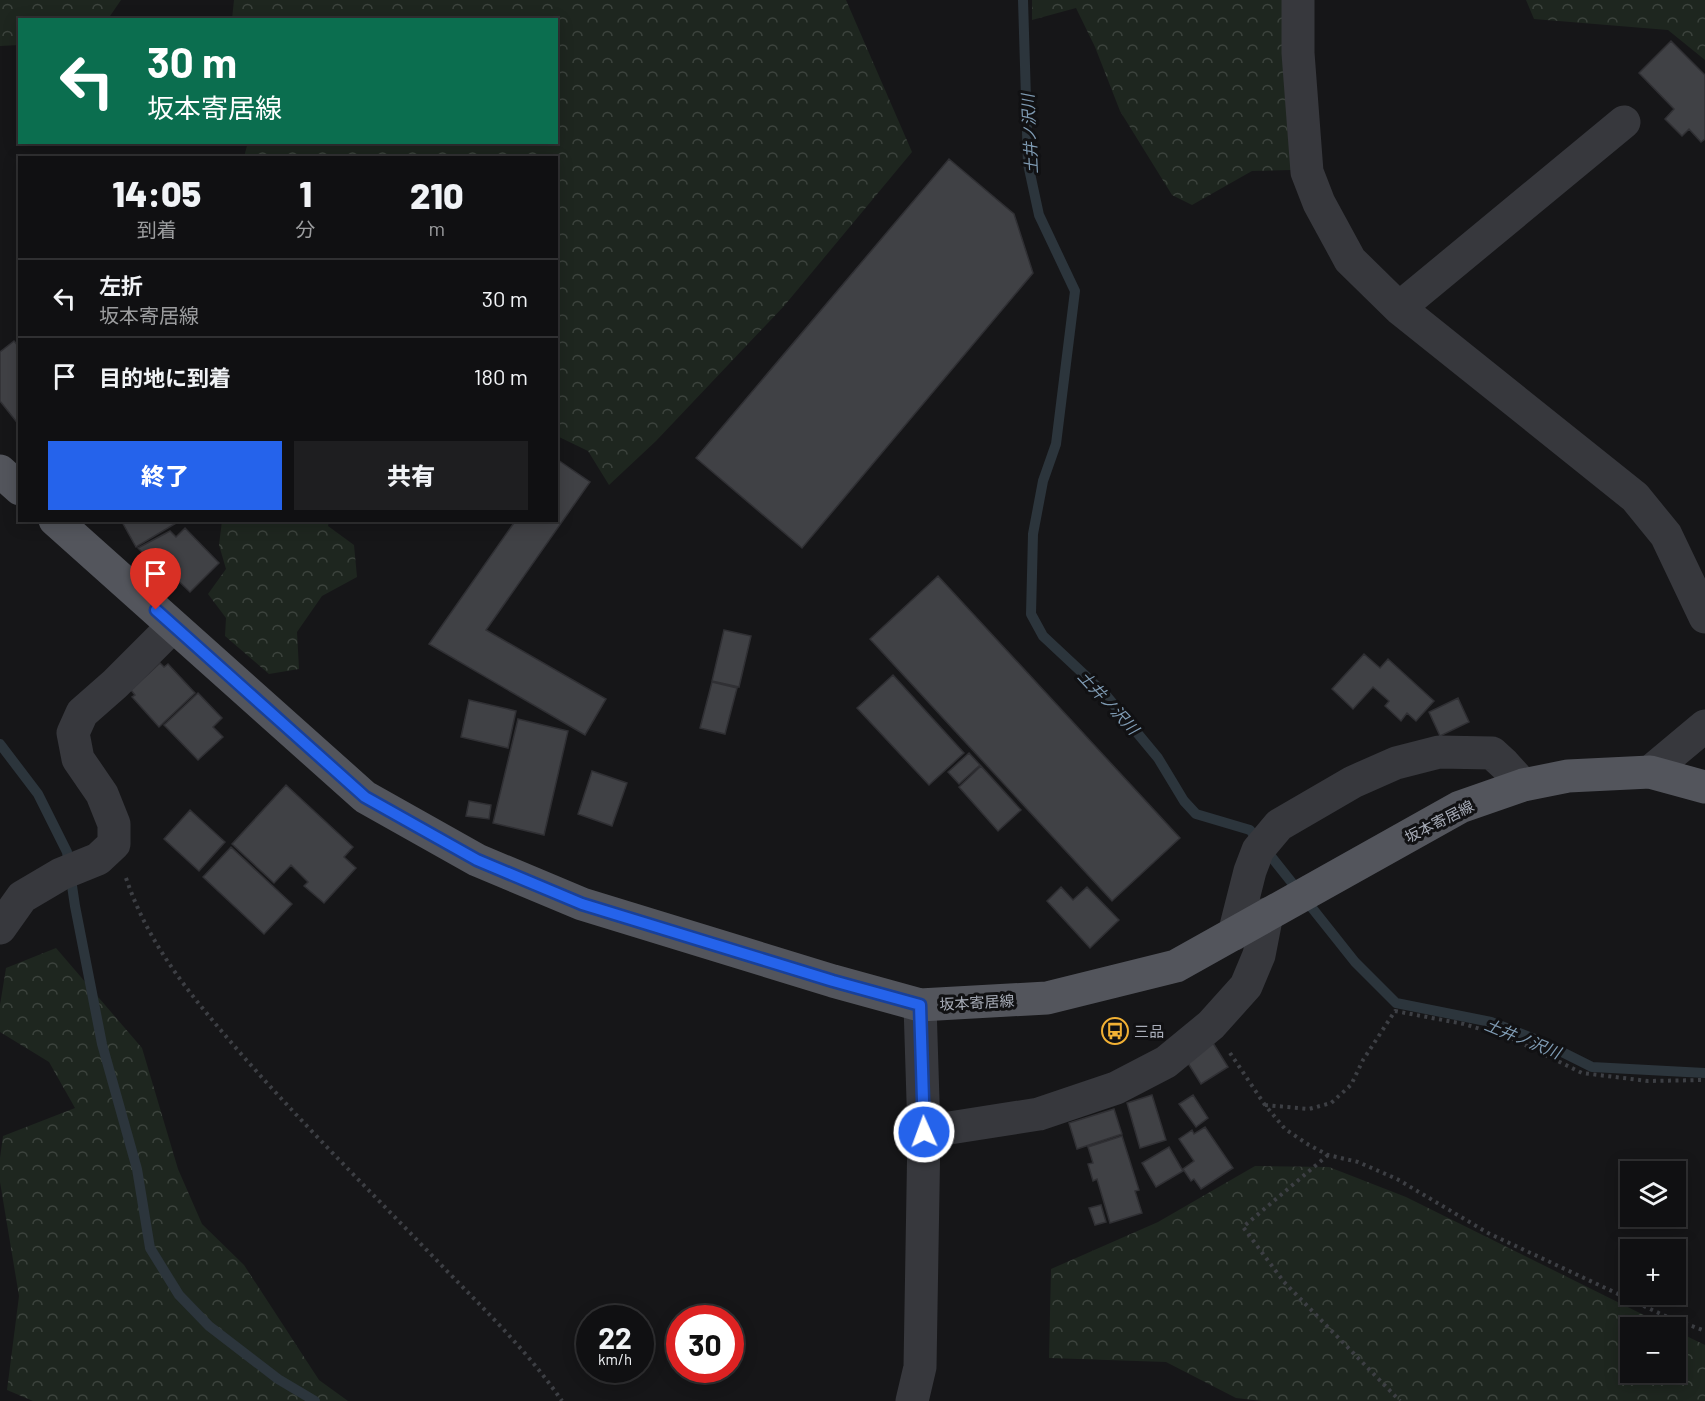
<!DOCTYPE html>
<html lang="ja">
<meta charset="utf-8">
<style>
body{margin:0;font-family:Barlow,"Noto Sans JP",sans-serif;background:#1e1e20;color:#f1f3f6;height:100vh;display:flex;flex-direction:column;font-size:22px;white-space:nowrap}
*{box-sizing:border-box;margin:0}
p{font-size:20px;color:#9c9d9f}
.icon{flex:none;width:33px;height:33px;fill:none;stroke:currentColor;stroke-width:2;stroke-linecap:round;stroke-linejoin:round}
.map{position:relative;flex:1;overflow:hidden}
.sheet{position:absolute;left:18px;top:156px;width:540px;height:366px;display:flex;flex-direction:column;background:#101012;border-radius:0px;box-shadow:0 3px 15px #0003,0 0 0 2px #303032}
.sheet>*{flex:none}
.guide{position:absolute;left:18px;top:18px;width:540px;height:126px;border-radius:0px;box-shadow:0 3px 15px #0003,0 0 0 2px #303032;background:#0b6e4f;color:#fff;overflow:hidden}
.buttons{position:absolute;left:1620px;top:1161px;display:grid;gap:12px}
.buttons a{display:grid;place-items:center;width:66px;height:66px;border-radius:0px;background:#101012;box-shadow:0 3px 15px #0003,0 0 0 2px #303032;font-size:30px}
.speed{position:absolute;left:576px;top:1305px;display:flex;gap:12px;font-size:30px;font-weight:700;text-align:center}
.speed>*{display:grid;place-content:center;width:78px;height:78px;border-radius:50%;background:#101012;box-shadow:0 3px 15px #0003,0 0 0 2px #303032;line-height:1}
.speed small{font-size:15px;font-weight:400}
.speed .limit{border:9px solid #d22;background:#fff;color:#111}
.pin{position:absolute;display:grid;place-items:center;width:51px;height:51px;color:#fff;margin:-62px -26px;border-radius:50% 50% 50% 0;rotate:-45deg;box-shadow:0 0 6px #0007}
.pin .icon{rotate:45deg}
.me{position:absolute;width:66px;margin:-33px;rotate:358deg;stroke-linejoin:round;filter:drop-shadow(0 0 4px #0008)}
.turn{display:flex;align-items:center;gap:21px;height:126px;padding:0 30px;font-size:27px}
.turn .icon{width:78px;height:78px;stroke-width:2.5}
.turn b{display:block;font-size:42px;line-height:51px}
.eta{display:flex;justify-content:space-evenly;align-items:center;height:102px;text-align:center}
.eta b{font-size:36px;font-weight:800;line-height:42px}
.action{display:flex;gap:12px;margin-top:auto;padding:12px 30px}
.action a{flex:1;height:69px;border-radius:0px;background:#2563eb;color:#fff;font-size:24px;font-weight:800;line-height:69px;text-align:center}
.action a+a{background:#1e1e20;color:#f1f3f6}
ul{padding:0;list-style:none}
li{display:flex;align-items:center;gap:18px;height:78px;padding:0 30px;border-top:2px solid #303032}
li div{flex:1}
li b{display:block;font-size:22px}
li em{font-style:normal}
.map>svg:first-child{display:block}
.forest{fill:url(#forest-crowns)}
.lines{fill:none;stroke-linecap:round;stroke-linejoin:round}
.stream{stroke:#2c353c;stroke-width:10}
.building{fill:#404145;stroke:#303034;stroke-width:1.5}
.path{stroke:#3d3f44;stroke-width:4;stroke-dasharray:3 4.5;stroke-linecap:butt}
.minor{stroke:#37383d;stroke-width:33}
.major{stroke:#53555c;stroke-width:33}
.route-casing{stroke:#184099;stroke-width:15}
.route{stroke:#2563eb;stroke-width:10}
.labels{text-anchor:middle;dominant-baseline:central;stroke-width:6;stroke-linejoin:round;paint-order:stroke}
.street-label{font-size:15px;fill:#a8adb8;stroke:#111113}
.poi-label{font-size:15px;fill:#a8adb8;stroke:#111113;text-anchor:start}
.water-label{font-size:16px;font-style:italic;fill:#7f9bb3;stroke:#111113}
</style>
<div class="map">
<svg width="1705" height="1401" viewBox="0 0 1705 1401">
<defs>
<pattern id="forest-crowns" width="20" height="18" patternUnits="userSpaceOnUse" patternTransform="scale(1.5)"><rect width="20" height="18" fill="#1e261f"/><path d="M2 6a3 3 0 1 1 6 0M12 15a3 3 0 1 1 6 0" fill="none" stroke="#3c433d"/></pattern>
</defs>
<rect width="100%" height="100%" fill="#161618"/>
<path class="forest" d="M0 0H121L108 19 20 20 19 45 0 46Z
M234 0H846L912 152 784 306 656 441 609 485 588 451 557 436 556 158 244 157 248 142H556V20L232 19Z
M1032 0H1285L1292 170 1252 171 1192 205 1172 195 1120 111 1095 47 1076 8 1032 20Z
M1526 0H1705V60L1668 30 1534 19Z
M222 521H329L328 526 354 545 357 577 322 596 297 632 299 669 269 674 225 636 226 618 208 594 226 569 219 545Z
M56 948 142 1048 178 1169 202 1224 244 1265 319 1380 348 1401H33L7 1390 19 1296 0 1182V1158L3 1136 75 1108 49 1062 0 1032V1005L6 968Z
M1255 1166 1329 1167 1406 1197 1668 1327 1630 1328V1372H1676V1331L1705 1345V1401H1262L1236 1398 1166 1362 1049 1358 1051 1269 1158 1222Z"/>
<g class="lines">
<path class="stream" d="M1023 0 1028 164 1039 215 1075 291 1056 444 1043 481 1033 534 1031 614 1043 636 1105 694 1158 758 1184 801 1196 814 1250 830 1355 962 1396 1003 1491 1022 1540 1041 1592 1067 1705 1073
M0 744 38 794 67 852 75 906 102 1044 137 1169 150 1248 179 1295 209 1326 278 1379 315 1401"/>
</g>
<path class="building" d="M1671 41 1705 75V139L1701 142 1689 129 1682 136 1665 119 1674 109 1639 73Z
M949 159 1014 214 1033 273 802 548 696 458Z
M14 341 20 348 19 425 0 401V352Z
M558 460 590 482 486 630 606 699 585 735 429 644 516 520H556V462Z
M121 520H177L178 522 136 547Z
M185 528 219 563 190 592 167 570 163 574 138 548 170 531 176 537Z
M938 576 1180 838 1112 901 870 639Z
M724 630 751 636 739 687 712 681Z
M1364 654 1380 668 1388 659 1434 701 1416 721 1407 713 1401 721 1385 706 1389 701 1373 687 1353 709 1332 689Z
M160 663 164 667 168 664 195 693 159 727 132 697 135 695 131 690Z
M893 675 964 753 929 785 857 708Z
M712 682 737 688 725 734 700 728Z
M198 693 222 718 213 727 223 737 198 760 164 725Z
M1458 698 1469 722 1440 736 1429 712Z
M469 700 516 711 508 748 461 737Z
M518 719 568 731 544 835 493 823Z
M969 753 980 765 959 784 948 772Z
M981 766 1021 810 998 831 959 787Z
M592 771 627 783 612 826 578 814Z
M286 785 353 847 344 857 356 868 324 903 304 886 308 882 291 865 274 883 232 844Z
M469 801 491 805 489 819 466 816Z
M190 810 225 842 199 871 164 839Z
M231 847 292 904 264 934 203 877Z
M1061 887 1073 900 1087 887 1119 920 1090 948 1047 901Z
M1213 1043 1228 1067 1201 1084 1186 1060Z
M1152 1095 1166 1140 1140 1148 1127 1103Z
M1193 1095 1208 1118 1196 1127 1179 1104Z
M1114 1109 1122 1134 1077 1149 1069 1123Z
M1205 1127 1233 1168 1201 1189 1194 1179 1191 1181 1183 1169 1194 1161 1179 1139 1192 1130 1194 1134Z
M1122 1136 1139 1190 1135 1191 1142 1213 1110 1223 1097 1179 1093 1181 1088 1164 1093 1163 1088 1147Z
M1169 1147 1183 1171 1156 1187 1142 1163Z
M1101 1205 1106 1222 1095 1225 1089 1208Z"/>
<g class="lines">
<path class="path" d="M126 878C150 949 194 999 242 1055 307 1129 377 1198 445 1269 486 1311 529 1353 562 1401
M1230 1053 1265 1105 1285 1129 1309 1145 1328 1155 1358 1162 1397 1179 1488 1233 1663 1315 1705 1331
M1265 1105 1309 1109 1331 1103 1351 1085 1363 1060 1395 1011 1464 1024 1513 1039 1582 1073 1648 1081 1705 1080
M1328 1155 1243 1227 1284 1282 1400 1401"/>
<path class="minor" d="M1298 0V53L1307 172 1319 203 1350 260 1399 308 1635 497 1666 535 1705 617
M1399 308 1624 122
M1650 772 1705 726
M0 928 22 897 61 874 98 859 114 844V824L102 794 78 759 73 733 82 713 115 684 173 626
M1234 934 1250 871 1258 850 1279 825 1353 782 1396 763 1439 752 1492 753 1504 764 1523 785
M924 1132 1039 1114 1116 1088 1166 1062 1211 1025 1246 986 1259 955 1267 914
M912 1401 920 1367 924 1132 920 1005"/>
<path class="major" d="M0 471 20 489
M55 520 365 797 477 860 582 904 833 981 920 1005 1047 998 1176 966 1460 807 1523 785 1568 776 1650 772 1705 787"/>
</g>
<g class="lines">
<defs>
<path id="route" d="M156 610 365 797 477 860 582 904 833 981 920 1005 924 1132"/>
</defs>
<use href="#route" class="route-casing"/>
<use href="#route" class="route"/>
</g>
<defs>
<symbol id="bus-ring" viewBox="-11 -11 22 22"><circle r="9.5" fill="#111113" stroke="#f2b134" stroke-width="1.5"/><path d="M-5-6H5V4H4V6H2V4H-2V6H-4V4H-5ZM-3.5-4V0h7V-4ZM-3.5 1.2v1.5H-2V1.2ZM2 1.2v1.5H3.5V1.2Z" fill="#f2b134"/></symbol>
</defs>
<g fill-rule="evenodd">
<use href="#bus-ring" x="1100" y="1016" width="30" height="30"/>
</g>
<g class="labels">
<g class="street-label">
<text transform="translate(1439 821) rotate(-27)">坂本寄居線</text>
<text transform="translate(977 1002) rotate(-3)">坂本寄居線</text>
</g>
<g class="poi-label">
<text x="1134" y="1031">三品</text>
</g>
<g class="water-label">
<text transform="translate(1029 134) rotate(-93)">土井ノ沢川</text>
<text transform="translate(1109 702) rotate(47)">土井ノ沢川</text>
<text transform="translate(1523 1038) rotate(22)">土井ノ沢川</text>
</g>
</g>
</svg>
<div class="buttons">
<a><svg class="icon" aria-label="layers" viewBox="0 0 24 24"><path d="M12 4l9 5-9 5-9-5zM3 14l9 5 9-5"/></svg></a>
<a>+</a>
<a>−</a>
</div>
<div class="speed"><div>22<small>km/h</small></div><div class="limit">30</div></div>
<div class="pin" style="left:156px;top:610px;background:#d93025"><svg class="icon" aria-label="arrive" viewBox="0 0 24 24"><path d="M6 21V4h12l-3 4 3 4H6"/></svg></div>
<svg class="me" style="left:924px;top:1132px" viewBox="-20 -20 40 40"><circle r="17" fill="#2563eb" stroke="#fff" stroke-width="3"/><path d="M0-11L8 9 0 5-8 9z" fill="#fff"/></svg>
<div class="guide">
<div class="turn"><svg class="icon" aria-label="left" viewBox="0 0 24 24"><path d="M17 20v-9H6M10 6l-5 5 5 5"/></svg><div><b>30 m</b>坂本寄居線</div></div>
</div>
<section class="sheet">
<div class="eta">
<div><b>14:05</b><p>到着</p></div>
<div><b>1</b><p>分</p></div>
<div><b>210</b><p>m</p></div>
</div>
<ul>
<li><svg class="icon" aria-label="left" viewBox="0 0 24 24"><path d="M17 20v-9H6M10 6l-5 5 5 5"/></svg><div><b>左折</b><p>坂本寄居線</p></div><em>30 m</em></li>
<li><svg class="icon" aria-label="arrive" viewBox="0 0 24 24"><path d="M6 21V4h12l-3 4 3 4H6"/></svg><div><b>目的地に到着</b></div><em>180 m</em></li>
</ul>
<div class="action"><a>終了</a><a>共有</a></div>
</section>
</div>
